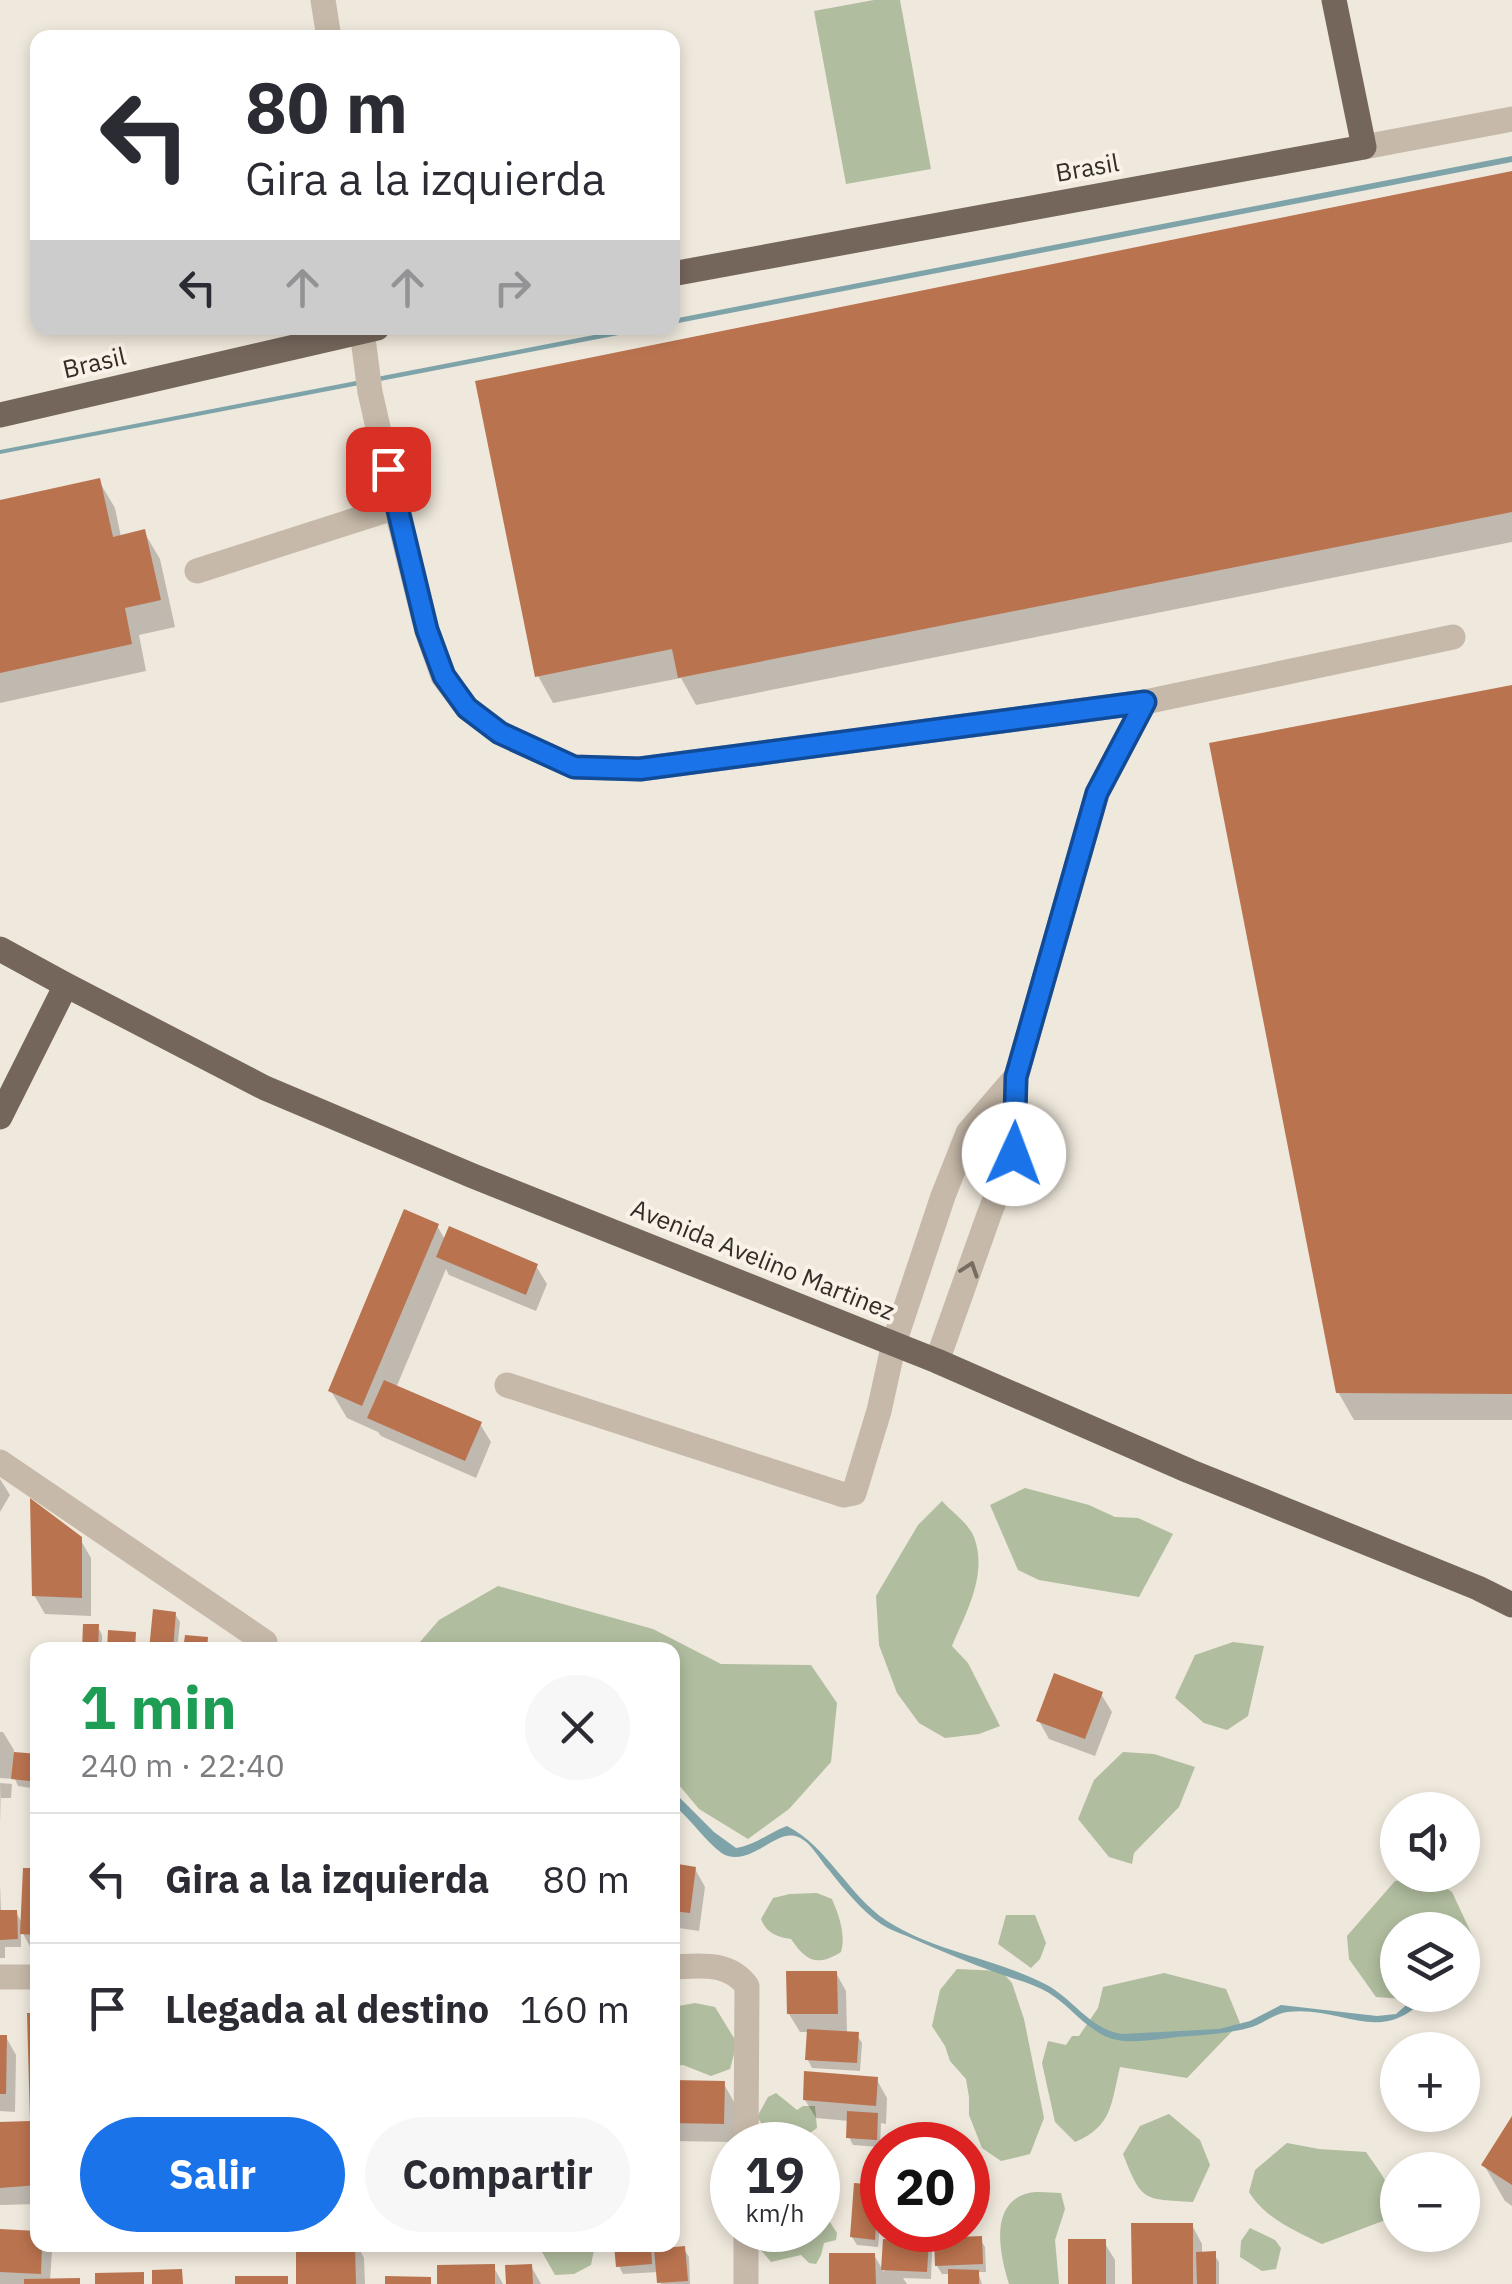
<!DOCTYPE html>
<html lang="es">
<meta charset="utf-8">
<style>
body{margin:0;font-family:"IBM Plex Sans",sans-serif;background:#f7f7f7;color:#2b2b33;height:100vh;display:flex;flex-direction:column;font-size:38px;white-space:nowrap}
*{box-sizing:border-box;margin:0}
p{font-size:32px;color:#7c7c81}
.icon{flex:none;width:55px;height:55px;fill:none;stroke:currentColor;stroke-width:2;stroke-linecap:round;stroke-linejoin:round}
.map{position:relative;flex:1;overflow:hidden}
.sheet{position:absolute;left:30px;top:1642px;width:650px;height:610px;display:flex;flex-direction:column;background:#fff;border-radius:20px;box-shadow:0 5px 15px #0003}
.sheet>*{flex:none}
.guide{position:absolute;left:30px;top:30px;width:650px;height:305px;border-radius:20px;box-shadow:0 5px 15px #0003;background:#fff;color:#2b2b33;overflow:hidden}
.fabs{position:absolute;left:1380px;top:1792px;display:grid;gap:20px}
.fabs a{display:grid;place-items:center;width:100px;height:100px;border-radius:50%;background:#fff;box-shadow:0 5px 15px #0003;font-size:50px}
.speed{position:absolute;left:710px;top:2122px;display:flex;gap:20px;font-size:50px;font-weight:700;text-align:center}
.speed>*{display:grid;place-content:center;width:130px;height:130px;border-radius:50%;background:#fff;box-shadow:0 5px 15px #0003;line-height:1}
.speed small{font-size:25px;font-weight:400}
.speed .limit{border:15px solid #d22;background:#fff;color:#111}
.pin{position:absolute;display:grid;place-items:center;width:85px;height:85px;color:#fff;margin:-42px;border-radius:20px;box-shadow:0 5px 15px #0006}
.me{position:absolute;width:110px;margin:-55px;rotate:2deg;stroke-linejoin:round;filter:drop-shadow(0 0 8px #0008)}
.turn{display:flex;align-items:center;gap:35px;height:210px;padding:0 50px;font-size:45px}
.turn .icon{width:130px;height:130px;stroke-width:2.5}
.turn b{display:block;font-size:70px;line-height:85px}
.lanes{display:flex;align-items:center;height:95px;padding:0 50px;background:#0003;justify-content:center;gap:50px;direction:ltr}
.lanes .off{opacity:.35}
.round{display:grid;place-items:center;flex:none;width:105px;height:105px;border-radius:52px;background:#f7f7f7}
.headline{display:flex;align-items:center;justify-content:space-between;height:170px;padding:0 50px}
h1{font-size:60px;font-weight:700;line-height:75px;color:#1e9e55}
.cta{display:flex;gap:20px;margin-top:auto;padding:20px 50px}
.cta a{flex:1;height:115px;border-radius:60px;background:#1a73e8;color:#fff;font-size:40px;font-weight:700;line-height:115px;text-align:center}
.cta a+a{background:#f7f7f7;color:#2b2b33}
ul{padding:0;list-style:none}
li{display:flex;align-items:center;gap:30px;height:130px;padding:0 50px;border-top:2px solid #e1e1e2}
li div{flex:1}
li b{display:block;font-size:38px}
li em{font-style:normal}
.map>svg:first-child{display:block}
.green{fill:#b0bd9e}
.water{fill:#7ea4aa}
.shadow{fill:#0003}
.building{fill:#ba734f}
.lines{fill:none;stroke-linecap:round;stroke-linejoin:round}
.minor{stroke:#c6b9a9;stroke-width:25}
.major{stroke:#75665b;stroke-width:25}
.oneway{stroke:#766c62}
.route-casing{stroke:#114b97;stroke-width:25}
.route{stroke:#1a73e8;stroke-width:18}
.labels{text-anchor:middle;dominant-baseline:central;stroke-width:8;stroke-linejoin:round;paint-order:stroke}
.street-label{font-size:25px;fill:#342d28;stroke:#f8f2e8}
</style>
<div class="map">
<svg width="1512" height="2284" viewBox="0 0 1512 2284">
<rect width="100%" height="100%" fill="#efe8dc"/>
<path class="green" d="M874 0H900L931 169 846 184 814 11Z
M1025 1488 1089 1505 1115 1517 1138 1518 1173 1534 1139 1597 1039 1580 1018 1570 990 1505Z
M942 1501C951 1511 969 1524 974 1537 988 1575 966 1612 952 1646L968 1663 1000 1726 979 1734 945 1738 919 1723 897 1693 879 1645 876 1596 918 1525Z
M498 1586 653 1629 721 1664 811 1665 837 1703 831 1762 789 1809 748 1839 699 1809 673 1778 672 1650H413L439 1620Z
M1233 1642 1264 1646 1248 1716 1227 1730 1204 1723 1175 1698 1195 1655Z
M1123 1752 1154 1754 1195 1767 1179 1807 1134 1853 1132 1864 1109 1857 1078 1819 1094 1780Z
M1429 1876 1452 1892 1474 1939 1471 1965 1463 1969 1462 1930H1398V1995H1410L1404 1999 1376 1997 1349 1959 1347 1936 1395 1881Z
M817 1893 832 1899C839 1916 846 1934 841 1952 817 1967 806 1961 791 1939 777 1937 766 1933 761 1919L773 1898 790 1894Z
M1006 1915H1035L1046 1943 1040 1959 1031 1968 998 1944Z
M957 1969 1001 1971 1012 1983 1024 2019 1044 2118 1030 2154 1001 2161 982 2148 969 2115V2097L966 2079 950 2061 945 2046 932 2026 940 1990Z
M1164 1973 1226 1989 1240 2023 1187 2078 1120 2067C1111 2103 1113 2126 1075 2142L1055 2122 1042 2063 1048 2041 1066 2045 1072 2036H1079L1098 2008 1103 1987Z
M695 2003 715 2007 737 2043 730 2069 711 2076 683 2065 673 2066V2007Z
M776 2093 797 2110 803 2106H815L817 2128C784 2151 780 2151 757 2117L768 2097Z
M1169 2114 1200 2140 1210 2165 1193 2202C1143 2199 1142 2202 1123 2154L1140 2126Z
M1287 2143 1319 2149 1366 2152C1381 2174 1398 2191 1388 2219L1322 2244C1294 2230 1266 2219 1249 2192L1255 2170Z
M1061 2193 1065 2209 1055 2240 1059 2284H1009C1000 2255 988 2203 1029 2193 1038 2191 1051 2193 1061 2193Z
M818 2214 826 2216 837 2233 836 2240 824 2243 821 2255 816 2264 809 2263 801 2255 771 2262 755 2243 756 2230H818Z
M1250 2228 1275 2240 1281 2248 1276 2269 1262 2271 1240 2257 1241 2241Z
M547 2245H595L591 2265 574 2274 555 2275 542 2252Z"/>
<path class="water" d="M1512 156V162L673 324V319Z
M630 328H655L0 454V450Z
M673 1791 714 1832 736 1848C756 1845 768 1833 787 1826 828 1847 848 1895 887 1921 935 1952 995 1958 1045 1984 1073 1998 1089 2029 1122 2034L1219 2029 1250 2021 1281 2005 1377 2016 1396 2014 1418 1995H1428C1381 2049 1344 2005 1287 2012 1274 2014 1264 2023 1252 2027 1228 2034 1202 2035 1177 2037 1160 2039 1142 2042 1124 2041 1091 2038 1076 2010 1049 1993 1034 1984 1017 1980 1000 1974 969 1963 939 1950 909 1937 900 1933 890 1930 881 1924 862 1911 844 1889 829 1870 820 1860 811 1842 798 1837 777 1828 755 1863 728 1856 713 1852 690 1817 673 1805Z"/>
<path class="shadow" d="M1512 173V542L696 705 681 678 553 703 538 676Z
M99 481 115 508 121 537 144 532 160 559 175 627 139 635 146 671 0 703V502Z
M1512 687V1420H1354L1338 1392Z
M437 1226 446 1241 536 1266 547 1284 536 1311 449 1275 446 1269 396 1388 480 1424 491 1442 476 1478 381 1436 378 1432 347 1418 331 1391Z
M0 1479 10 1495 0 1512Z
M80 1539 91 1558V1616L45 1614 34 1595Z
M175 1614 180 1622 177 1650H152Z
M98 1627 102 1635V1650H84Z
M1101 1694 1112 1712 1095 1756 1049 1739 1039 1721Z
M0 1732H3L14 1750V1754L38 1757V1789L18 1786 15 1779 0 1778Z
M0 1783 12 1784 11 1798H1V1824Z
M672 1866 695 1869 705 1887 699 1931 672 1927Z
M38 1870V1952H33L21 1930V1947H5V1958H0V1884L1 1912H16L23 1925Z
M836 1973 846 1991 847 2034 857 2035 862 2043 860 2071 812 2068 808 2060 810 2032H800L789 2014Z
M38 2016V2204L0 2205V2124L32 2132Z
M0 2037H6L16 2055 15 2112 0 2111Z
M877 2080 887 2098 886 2124 881 2123 880 2147 853 2145 849 2137V2121L816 2118 805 2100Z
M672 2083 724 2084 734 2102V2142L672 2141Z
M1512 2121V2206L1505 2201 1484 2165Z
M878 2188 882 2196 878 2247 857 2245 852 2237Z
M1192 2225 1202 2244V2254H1214L1219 2262V2284H1134Z
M0 2231 38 2245H48L52 2251 50 2281 78 2280 80 2284H0Z
M980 2239 985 2247 986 2272H978L982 2284H950L951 2274H942L937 2266Z
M885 2242 927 2244 932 2252 931 2279 903 2278 907 2284H832L874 2255 884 2272Z
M1104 2242 1115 2260V2284H1071Z
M101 2245H131V2249L103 2247Z
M298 2245H357L364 2258 365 2284H299Z
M617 2245H654V2251L684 2249 689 2257 690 2284H661L659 2272 623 2274 619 2266Z
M493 2266 503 2284H440Z
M531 2266 541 2284H508Z"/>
<path class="building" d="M1512 171V512L678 678 672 649 535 677 475 381Z
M100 478 113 537 145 529 161 600 125 608 132 644 0 673V500Z
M1512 685V1394L1336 1393 1209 743Z
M404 1209 439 1224 362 1406 328 1391Z
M449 1226 538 1264 526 1295 436 1257Z
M384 1380 482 1422 465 1461 367 1418Z
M30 1498 82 1537V1598L32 1596Z
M153 1609 176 1612 173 1650H149Z
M83 1624H99L98 1650H82Z
M108 1630 136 1632 135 1650H107Z
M185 1635 208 1637 207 1650H183Z
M1054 1673 1103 1692 1085 1739 1036 1721Z
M14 1752 38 1754V1782L11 1779Z
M672 1863 696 1867 690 1913 672 1911Z
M23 1868H38V1935L20 1934Z
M0 1910H17L18 1939 0 1940Z
M786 1971H837L838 2014H787Z
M27 2013H38V2185L0 2188V2122L30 2121Z
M807 2029 859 2032 857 2063 805 2060Z
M0 2035H7L6 2094H0Z
M804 2071 878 2077 876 2106 803 2100Z
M672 2080 725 2081 724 2124 672 2123Z
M847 2111 878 2113 877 2140 846 2138Z
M1512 2116V2185L1481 2165Z
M854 2183 879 2185 875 2240 850 2237Z
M1131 2223H1193V2284H1132Z
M0 2229 38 2231V2245H42L41 2274 0 2272Z
M982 2236 983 2264 935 2266 934 2238Z
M883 2239 929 2241 927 2272 881 2270Z
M1068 2239H1106V2284H1068Z
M296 2245H355L356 2284H296Z
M614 2245H651L652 2264 616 2267Z
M685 2246 688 2281 657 2283 654 2249Z
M1216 2251V2284H1197L1196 2252Z
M829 2253H875L876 2284H829Z
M495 2264V2284H437V2265Z
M532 2264 533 2284H506L505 2265Z
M182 2269 183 2284H152V2270Z
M948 2269 979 2270V2284H948Z
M144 2272V2284H95V2273Z
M235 2276H288V2284H235Z
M385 2276 431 2277V2284H385Z
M80 2278V2284H24V2279Z"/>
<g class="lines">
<path class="minor" d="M323 0 329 38
M1364 147 1512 119
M362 331 370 392 396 507 427 631 443 676 467 708 500 733 574 767 640 769 1145 702 1097 793 1016 1077 1013 1154 990 1212 937 1361
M197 571 396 507
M1145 702 1453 637
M507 1385 844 1495 854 1493 879 1411 894 1343 943 1196 968 1133 1016 1077
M0 1462 265 1642
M672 1967C701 1966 728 1961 747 1986L746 2145
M0 1977H38
M746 2284V2230"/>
<path class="major" d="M672 274 1364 147 1334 0
M0 415 377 328
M0 949 66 985 265 1088 473 1176 937 1361 1189 1471 1478 1588 1512 1605
M0 1117 66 985"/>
</g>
<defs><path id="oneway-chevron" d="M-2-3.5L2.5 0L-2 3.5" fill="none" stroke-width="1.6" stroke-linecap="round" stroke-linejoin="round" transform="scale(2.5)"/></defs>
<use class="oneway" href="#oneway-chevron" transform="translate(970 1269) rotate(-71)"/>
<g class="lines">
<defs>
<path id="route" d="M388 469 427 630 444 676 467 708 500 733 574 767 640 769 1145 702 1097 793 1016 1077 1014 1154"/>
</defs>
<use href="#route" class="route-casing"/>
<use href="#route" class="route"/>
</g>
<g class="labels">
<g class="street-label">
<text transform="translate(1087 167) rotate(-10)">Brasil</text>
<text transform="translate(94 362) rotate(-13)">Brasil</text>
<text transform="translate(763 1259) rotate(22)">Avenida Avelino Martinez</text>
</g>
</g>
</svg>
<div class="fabs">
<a><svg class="icon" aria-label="sound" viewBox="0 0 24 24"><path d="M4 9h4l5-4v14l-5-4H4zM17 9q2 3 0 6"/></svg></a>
<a><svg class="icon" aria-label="layers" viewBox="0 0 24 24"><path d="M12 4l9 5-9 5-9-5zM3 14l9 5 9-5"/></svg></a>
<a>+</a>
<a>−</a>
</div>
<div class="speed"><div>19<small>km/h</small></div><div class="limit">20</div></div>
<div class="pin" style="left:388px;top:469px;background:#d93025"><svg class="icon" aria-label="arrive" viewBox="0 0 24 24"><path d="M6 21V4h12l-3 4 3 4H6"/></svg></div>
<svg class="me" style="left:1014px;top:1154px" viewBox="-20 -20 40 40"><circle r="19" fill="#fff"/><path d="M0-13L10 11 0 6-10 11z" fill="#1a73e8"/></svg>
<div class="guide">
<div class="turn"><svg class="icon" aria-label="left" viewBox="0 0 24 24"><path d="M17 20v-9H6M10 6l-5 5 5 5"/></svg><div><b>80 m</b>Gira a la izquierda</div></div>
<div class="lanes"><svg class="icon" aria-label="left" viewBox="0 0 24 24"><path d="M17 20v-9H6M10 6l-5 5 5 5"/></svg><svg class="icon off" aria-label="ahead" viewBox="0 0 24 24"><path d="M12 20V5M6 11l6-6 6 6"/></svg><svg class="icon off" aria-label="ahead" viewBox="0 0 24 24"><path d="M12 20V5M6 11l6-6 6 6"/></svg><svg class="icon off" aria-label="right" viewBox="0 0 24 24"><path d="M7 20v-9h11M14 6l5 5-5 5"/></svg></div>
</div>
<section class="sheet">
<div class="headline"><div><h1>1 min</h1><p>240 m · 22:40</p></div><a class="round"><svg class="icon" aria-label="close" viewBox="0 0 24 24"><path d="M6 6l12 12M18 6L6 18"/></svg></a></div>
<ul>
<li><svg class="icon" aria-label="left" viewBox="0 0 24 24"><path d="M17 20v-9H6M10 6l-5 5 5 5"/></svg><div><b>Gira a la izquierda</b></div><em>80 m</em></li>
<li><svg class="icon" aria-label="arrive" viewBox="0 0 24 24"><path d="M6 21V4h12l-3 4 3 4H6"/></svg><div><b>Llegada al destino</b></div><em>160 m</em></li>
</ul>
<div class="cta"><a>Salir</a><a>Compartir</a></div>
</section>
</div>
